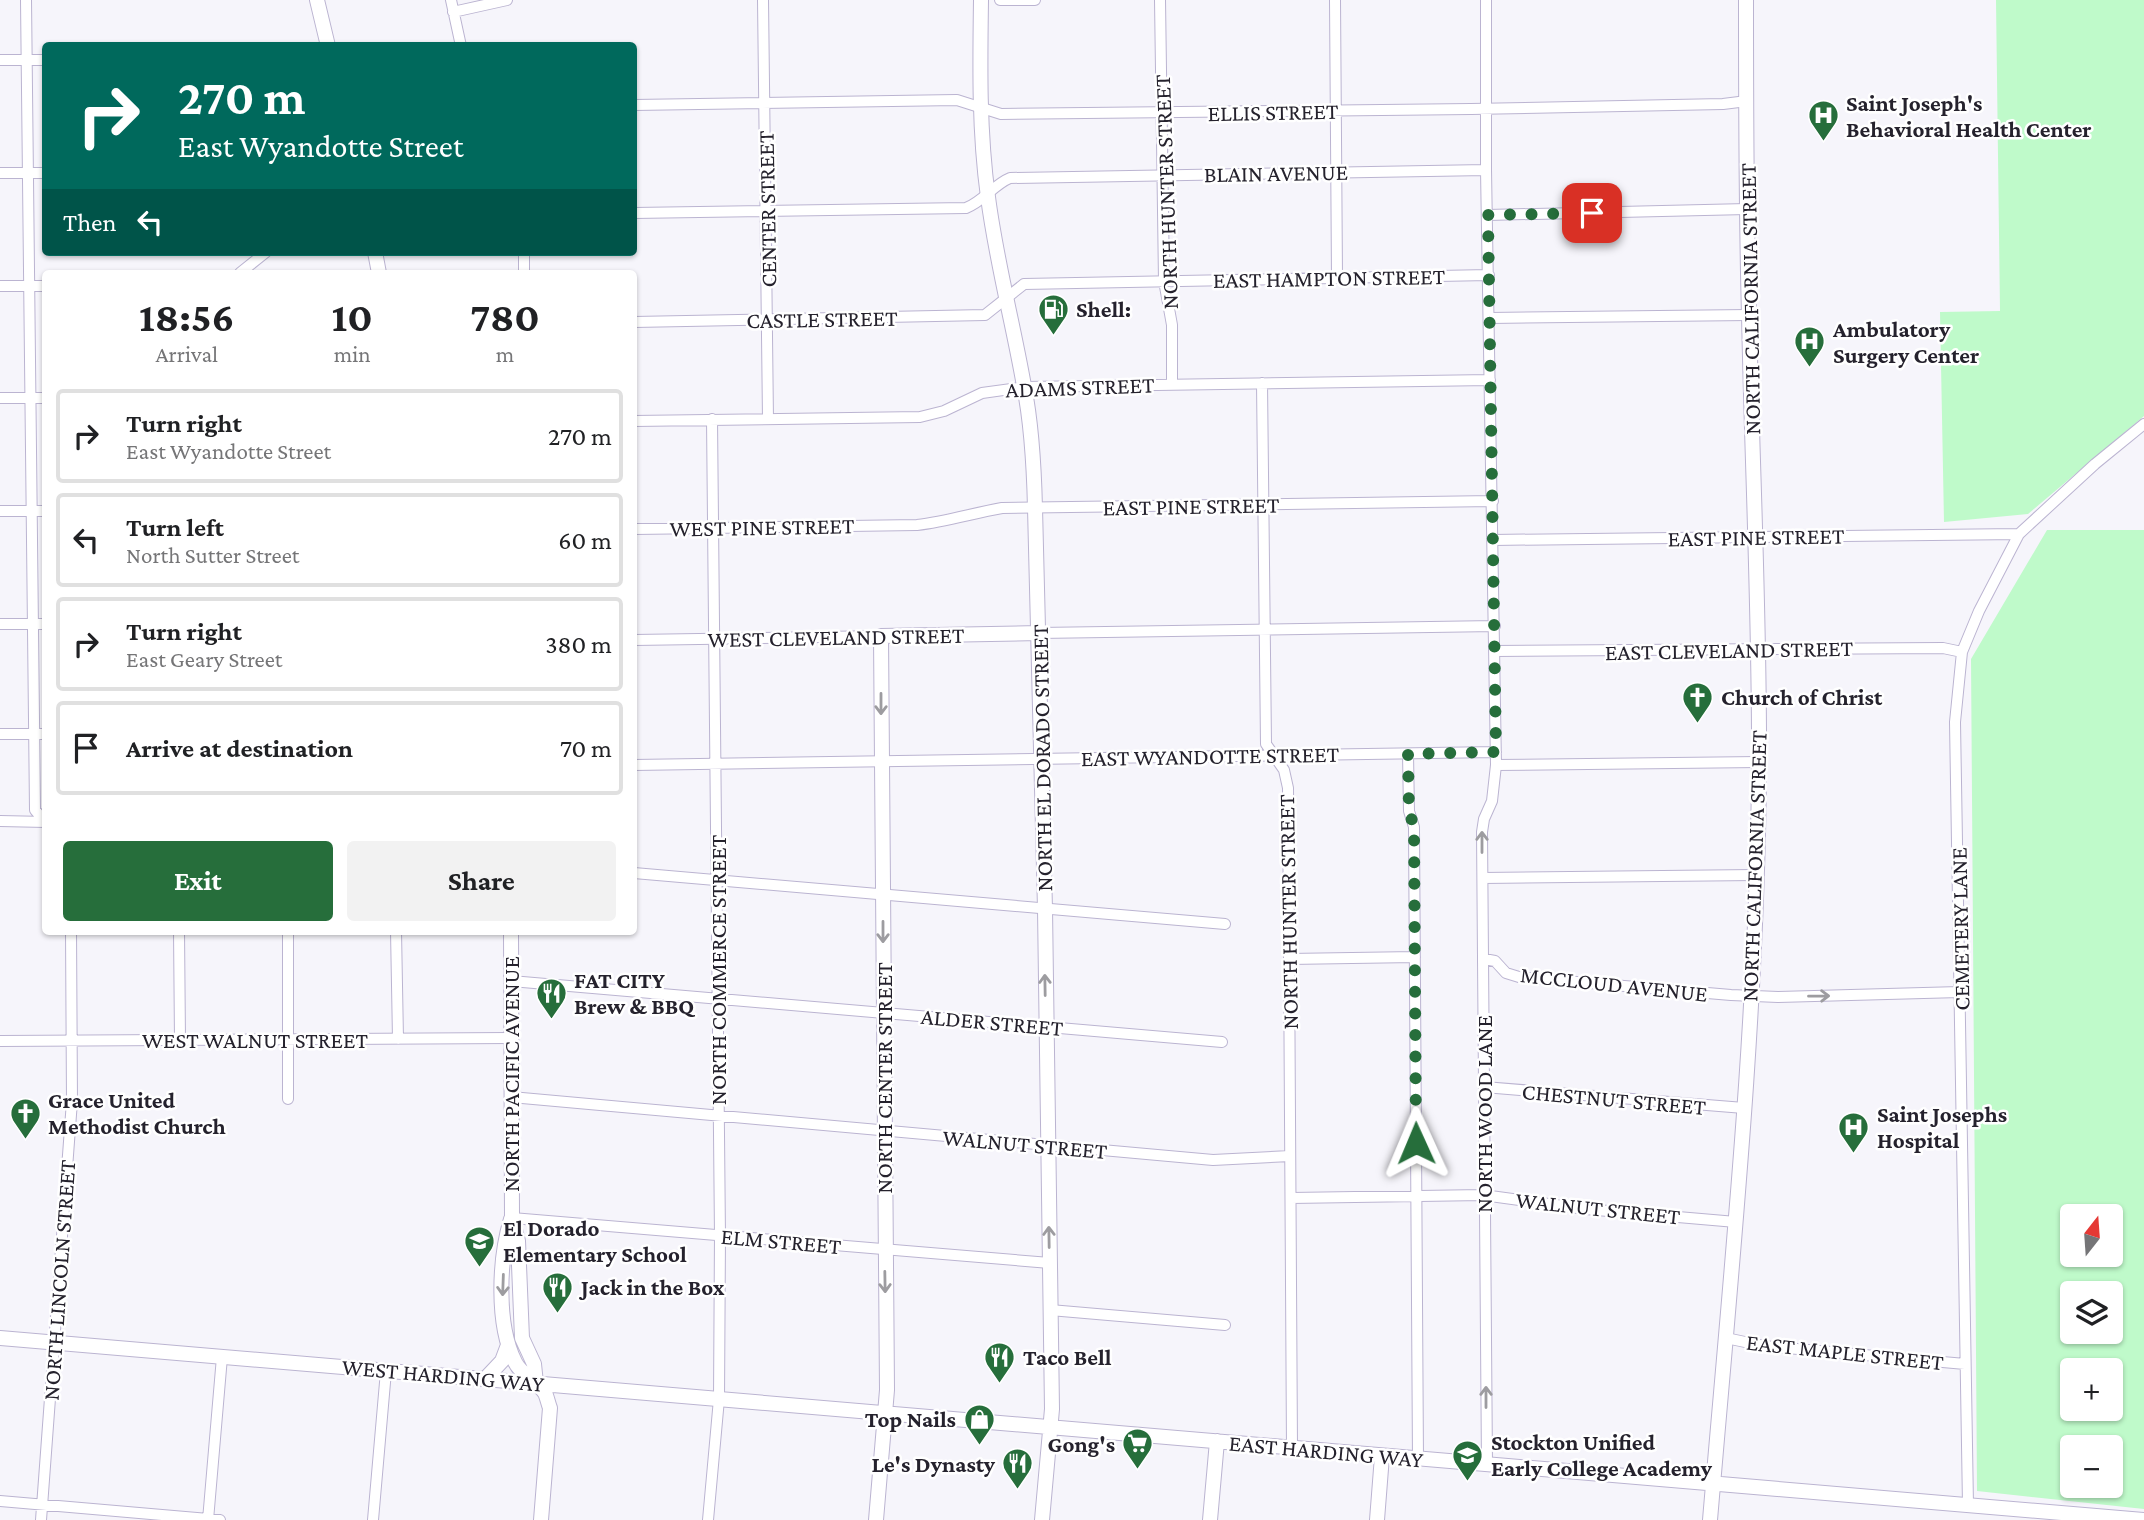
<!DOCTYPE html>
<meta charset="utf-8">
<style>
body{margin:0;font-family:"Crimson Pro",serif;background:#f2f2f2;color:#202124;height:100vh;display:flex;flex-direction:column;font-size:26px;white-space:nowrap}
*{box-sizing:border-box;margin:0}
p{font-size:23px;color:#757577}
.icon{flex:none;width:38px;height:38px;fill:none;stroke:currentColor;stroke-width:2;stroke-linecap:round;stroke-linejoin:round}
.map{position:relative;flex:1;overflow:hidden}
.panel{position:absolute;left:42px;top:270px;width:595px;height:665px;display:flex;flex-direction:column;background:#fff;border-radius:7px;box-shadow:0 2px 5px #0004}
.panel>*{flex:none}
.guide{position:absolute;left:42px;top:42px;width:595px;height:214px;border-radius:7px;box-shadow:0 2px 5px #0004;background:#00695c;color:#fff;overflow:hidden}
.needle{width:46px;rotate:17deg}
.tools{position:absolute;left:2060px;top:1204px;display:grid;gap:14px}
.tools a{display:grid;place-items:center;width:63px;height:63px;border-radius:7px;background:#fff;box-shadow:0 2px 5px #0004;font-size:35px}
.pin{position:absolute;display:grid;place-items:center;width:60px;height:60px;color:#fff;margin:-30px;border-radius:14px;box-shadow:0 4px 10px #0006}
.me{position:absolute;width:77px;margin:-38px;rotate:359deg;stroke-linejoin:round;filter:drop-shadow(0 0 5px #0008)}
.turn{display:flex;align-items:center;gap:24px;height:147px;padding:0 21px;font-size:32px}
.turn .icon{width:91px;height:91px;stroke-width:2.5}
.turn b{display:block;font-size:49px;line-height:60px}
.then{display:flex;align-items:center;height:66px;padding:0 21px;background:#0003;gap:14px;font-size:26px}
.eta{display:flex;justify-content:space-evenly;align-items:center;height:119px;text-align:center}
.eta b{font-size:42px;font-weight:700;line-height:49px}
.button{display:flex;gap:14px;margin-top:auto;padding:14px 21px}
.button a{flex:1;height:80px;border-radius:7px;background:#266e3b;color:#fff;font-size:28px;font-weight:700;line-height:80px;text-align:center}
.button a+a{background:#f2f2f2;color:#202124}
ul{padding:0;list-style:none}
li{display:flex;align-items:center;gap:21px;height:94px;margin:0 14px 10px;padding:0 7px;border:4px solid #e0e0e0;border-radius:7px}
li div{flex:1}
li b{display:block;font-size:26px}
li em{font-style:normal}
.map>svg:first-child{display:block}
.green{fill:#bffaca;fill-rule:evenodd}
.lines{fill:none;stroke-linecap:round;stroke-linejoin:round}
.street-casing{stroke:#bbb4d1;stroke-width:12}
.secondary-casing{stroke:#bbb4d1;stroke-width:16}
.street{stroke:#fff;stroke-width:10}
.secondary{stroke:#fff;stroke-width:14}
.oneway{stroke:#9d9ca0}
.route{stroke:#266e3b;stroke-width:12;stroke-dasharray:0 21.6}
.labels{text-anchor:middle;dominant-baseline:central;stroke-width:5;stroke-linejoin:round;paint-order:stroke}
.poi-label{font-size:23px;font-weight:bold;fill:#25222d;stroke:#fff;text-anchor:start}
.street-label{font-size:23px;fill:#25222d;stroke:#fff}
</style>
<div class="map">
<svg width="2144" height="1520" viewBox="0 0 2144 1520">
<rect width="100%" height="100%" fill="#f6f5fb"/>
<path class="green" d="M1996 0H2144V416L2028 514 1944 522 1940 312 2000 311Z
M2047 530H2144V1509L1977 1491 1971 659ZM2072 1216H2110V1255H2072ZM2072 1293H2110V1332H2072ZM2072 1370H2110V1409H2072ZM2072 1447H2110V1486H2072Z"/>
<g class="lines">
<defs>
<path id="street" d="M26 0 35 810 46 823
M451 0 461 46
M763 0 768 419
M1000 0H1035
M1160 0 1164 281 1172 325V385
M1335 0 1337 277
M1486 0V170L1496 765 1492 801 1484 819 1482 832C1484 1043 1485 1254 1487 1465
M453 12 507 0
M0 60H46
M634 105 957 100 1001 114 1471 109 1723 104 1747 101
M0 173H46
M634 213 966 208C983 202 993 185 1010 178L1486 170
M1488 215 1747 209
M524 252V273
M240 273 266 252
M0 286H46
M1490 318 1749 315
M634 322 985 315 1024 284 1489 275
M1262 383 1266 744 1284 770 1288 788 1292 1448
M0 398H46
M634 421 920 417 944 411 982 393 1025 387 1490 380
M0 511H46
M634 529 917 525C946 522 973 513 1002 508L1493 501
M1493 540 2019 534
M0 624H46
M1039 633 1495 626
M634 640 881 636
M1495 651 1943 648 1962 652
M0 734H46
M1408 754 1409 811 1414 827 1418 1459
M634 765 1496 752
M1496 765 1759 762
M0 821 46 822
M634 873 1225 924
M1483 878 1755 875
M179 931 180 1040
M288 931V1099
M396 931 398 1039
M1289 959 1415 957
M1484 959 1495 961 1506 973 1519 977 1731 995 1778 997 1960 992
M511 981 1222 1042
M0 1041 511 1038
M1484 1087 1744 1108
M511 1097 1213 1160 1290 1156
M1291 1198 1483 1195 1585 1209 1736 1222
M512 1218 1050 1263
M1050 1310 1225 1325
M1726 1338 1764 1346 1965 1364
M0 1501 220 1520
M1968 1505 1955 722 1962 652 1979 611 2019 534 2095 464 2144 424
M41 1520 72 1101 71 931
M208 1520 222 1357
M373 1520 386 1371
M708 1520 719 1399 720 1236 712 419"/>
<path id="secondary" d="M317 0 328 46
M981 0C980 66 979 132 988 197 996 260 1013 323 1024 386 1032 426 1034 466 1035 508L1045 909 1052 1409 1042 1520
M375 252 379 273
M511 931 512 1218 518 1241 522 1338 534 1364 536 1383
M511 1219C499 1259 496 1324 515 1362 521 1375 537 1381 545 1393 547 1397 548 1403 550 1408L541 1520
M0 1338 2144 1520
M485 1379 502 1361 508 1345
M876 1520 887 1390 881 636 1039 633
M1210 1520 1217 1441
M1377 1520 1382 1456
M1710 1520C1731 1271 1757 1022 1759 772 1760 619 1752 466 1749 314 1746 209 1746 105 1746 0"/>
</defs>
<use href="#street" class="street-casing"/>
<use href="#secondary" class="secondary-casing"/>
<use href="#street" class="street"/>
<use href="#secondary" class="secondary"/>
</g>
<defs><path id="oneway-shaft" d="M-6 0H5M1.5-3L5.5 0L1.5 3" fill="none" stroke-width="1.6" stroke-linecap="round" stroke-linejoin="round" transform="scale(1.75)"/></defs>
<g class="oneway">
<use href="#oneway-shaft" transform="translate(881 704) rotate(90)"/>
<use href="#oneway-shaft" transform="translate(1482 842) rotate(-90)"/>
<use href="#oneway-shaft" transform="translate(883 932) rotate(90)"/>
<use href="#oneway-shaft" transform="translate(1045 985) rotate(-91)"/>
<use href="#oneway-shaft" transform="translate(1819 996) rotate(-1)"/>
<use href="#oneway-shaft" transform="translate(1049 1237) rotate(-91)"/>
<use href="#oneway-shaft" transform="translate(885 1282) rotate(89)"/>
<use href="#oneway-shaft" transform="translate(503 1285) rotate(92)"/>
<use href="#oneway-shaft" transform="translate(1486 1397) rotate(-90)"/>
</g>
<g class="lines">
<path class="route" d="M1416 1143 1414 827 1409 811 1408 754 1496 752 1488 215 1592 213"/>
</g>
<defs>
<symbol id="hospital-pin" viewBox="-11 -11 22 30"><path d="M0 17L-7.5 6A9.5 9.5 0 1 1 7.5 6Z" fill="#266e3b" stroke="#fff"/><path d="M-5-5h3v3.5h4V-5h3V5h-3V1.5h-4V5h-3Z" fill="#fff"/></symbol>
<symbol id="fuel-pin" viewBox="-11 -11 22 30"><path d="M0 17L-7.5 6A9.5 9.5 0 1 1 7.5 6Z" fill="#266e3b" stroke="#fff"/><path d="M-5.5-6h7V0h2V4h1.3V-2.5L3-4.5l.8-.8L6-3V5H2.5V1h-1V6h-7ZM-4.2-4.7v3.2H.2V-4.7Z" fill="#fff"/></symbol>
<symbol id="church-pin" viewBox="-11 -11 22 30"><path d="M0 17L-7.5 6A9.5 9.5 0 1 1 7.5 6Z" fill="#266e3b" stroke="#fff"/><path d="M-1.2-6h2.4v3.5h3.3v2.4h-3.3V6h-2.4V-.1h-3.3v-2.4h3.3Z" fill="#fff"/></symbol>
<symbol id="restaurant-pin" viewBox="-11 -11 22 30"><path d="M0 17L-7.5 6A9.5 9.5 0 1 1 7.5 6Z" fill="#266e3b" stroke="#fff"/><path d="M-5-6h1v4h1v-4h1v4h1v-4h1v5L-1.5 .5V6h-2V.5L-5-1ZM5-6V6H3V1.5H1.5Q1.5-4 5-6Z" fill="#fff"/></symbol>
<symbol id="school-pin" viewBox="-11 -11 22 30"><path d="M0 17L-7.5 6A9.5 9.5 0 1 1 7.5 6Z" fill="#266e3b" stroke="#fff"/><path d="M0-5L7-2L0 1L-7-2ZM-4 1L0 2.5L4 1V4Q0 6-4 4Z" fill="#fff"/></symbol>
<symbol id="shop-pin" viewBox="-11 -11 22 30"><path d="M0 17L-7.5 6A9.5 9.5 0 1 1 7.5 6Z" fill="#266e3b" stroke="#fff"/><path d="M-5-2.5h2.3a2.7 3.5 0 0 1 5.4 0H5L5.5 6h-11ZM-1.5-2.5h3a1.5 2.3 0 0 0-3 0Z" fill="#fff"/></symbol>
<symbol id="supermarket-pin" viewBox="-11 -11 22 30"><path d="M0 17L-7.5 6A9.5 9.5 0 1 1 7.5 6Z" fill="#266e3b" stroke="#fff"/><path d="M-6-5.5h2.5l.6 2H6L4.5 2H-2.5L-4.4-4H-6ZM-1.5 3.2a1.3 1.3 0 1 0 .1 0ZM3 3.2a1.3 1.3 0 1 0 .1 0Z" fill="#fff"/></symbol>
</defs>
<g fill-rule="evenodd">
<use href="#hospital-pin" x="1806" y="98" width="35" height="47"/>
<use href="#fuel-pin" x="1036" y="292" width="35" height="47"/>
<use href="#hospital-pin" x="1792" y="324" width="35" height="47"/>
<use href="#church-pin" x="1680" y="680" width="35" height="47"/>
<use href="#restaurant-pin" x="534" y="976" width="35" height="47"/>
<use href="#church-pin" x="8" y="1096" width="35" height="47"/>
<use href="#hospital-pin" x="1836" y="1110" width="35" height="47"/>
<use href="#school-pin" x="462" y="1224" width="35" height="47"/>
<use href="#restaurant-pin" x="540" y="1270" width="35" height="47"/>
<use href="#restaurant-pin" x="982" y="1340" width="35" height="47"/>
<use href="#shop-pin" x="962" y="1402" width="35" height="47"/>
<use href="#supermarket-pin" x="1120" y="1426" width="35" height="47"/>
<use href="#school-pin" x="1450" y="1438" width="35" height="47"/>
<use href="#restaurant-pin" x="1000" y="1446" width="35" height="47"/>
</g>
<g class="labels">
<g class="poi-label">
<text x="1846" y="103">Saint Joseph's<tspan x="1846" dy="26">Behavioral Health Center</tspan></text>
<text x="1076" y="309">Shell:</text>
<text x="1833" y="329">Ambulatory<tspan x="1833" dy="26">Surgery Center</tspan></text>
<text x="1721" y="697">Church of Christ</text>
<text x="574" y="980">FAT CITY<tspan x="574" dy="26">Brew &amp; BBQ</tspan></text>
<text x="48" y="1100">Grace United<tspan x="48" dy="26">Methodist Church</tspan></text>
<text x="1877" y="1114">Saint Josephs<tspan x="1877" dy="26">Hospital</tspan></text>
<text x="503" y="1228">El Dorado<tspan x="503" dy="26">Elementary School</tspan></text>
<text x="581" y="1287">Jack in the Box</text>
<text x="1023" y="1357">Taco Bell</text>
<text x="956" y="1419" text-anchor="end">Top Nails</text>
<text x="1491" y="1442">Stockton Unified<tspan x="1491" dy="26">Early College Academy</tspan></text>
<text x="1115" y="1444" text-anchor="end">Gong's</text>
<text x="995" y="1464" text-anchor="end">Le's Dynasty</text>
</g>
<g class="street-label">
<text transform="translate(1273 112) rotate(-1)">ELLIS STREET</text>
<text transform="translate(1276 173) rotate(-1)">BLAIN AVENUE</text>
<text transform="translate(1166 192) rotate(-92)">NORTH HUNTER STREET</text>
<text transform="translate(767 209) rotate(-91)">CENTER STREET</text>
<text transform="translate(1329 278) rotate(-1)">EAST HAMPTON STREET</text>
<text transform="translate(1750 299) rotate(-91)">NORTH CALIFORNIA STREET</text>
<text transform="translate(822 319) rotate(-1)">CASTLE STREET</text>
<text transform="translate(1080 387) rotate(-2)">ADAMS STREET</text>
<text transform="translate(1191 506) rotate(-1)">EAST PINE STREET</text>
<text transform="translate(762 527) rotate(-1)">WEST PINE STREET</text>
<text transform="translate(1756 537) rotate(-1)">EAST PINE STREET</text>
<text transform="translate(836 637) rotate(-1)">WEST CLEVELAND STREET</text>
<text transform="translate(1729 650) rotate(-1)">EAST CLEVELAND STREET</text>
<text transform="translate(1210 756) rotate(-1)">EAST WYANDOTTE STREET</text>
<text transform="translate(1042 758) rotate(-91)">NORTH EL DORADO STREET</text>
<text transform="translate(1754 866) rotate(-88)">NORTH CALIFORNIA STREET</text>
<text transform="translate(1288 912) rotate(-91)">NORTH HUNTER STREET</text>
<text transform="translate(1960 929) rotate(-91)">CEMETERY LANE</text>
<text transform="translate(718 970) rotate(-90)">NORTH COMMERCE STREET</text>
<text transform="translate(1614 984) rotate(6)">MCCLOUD AVENUE</text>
<text transform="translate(992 1022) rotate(5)">ALDER STREET</text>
<text x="255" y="1040">WEST WALNUT STREET</text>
<text transform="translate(511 1074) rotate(-90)">NORTH PACIFIC AVENUE</text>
<text transform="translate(884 1078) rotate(-90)">NORTH CENTER STREET</text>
<text transform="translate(1614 1099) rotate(5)">CHESTNUT STREET</text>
<text transform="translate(1484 1114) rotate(-90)">NORTH WOOD LANE</text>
<text transform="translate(1025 1144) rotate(5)">WALNUT STREET</text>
<text transform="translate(1598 1208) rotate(6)">WALNUT STREET</text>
<text transform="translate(781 1241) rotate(5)">ELM STREET</text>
<text transform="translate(59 1280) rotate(-86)">NORTH LINCOLN STREET</text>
<text transform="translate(1845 1352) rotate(6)">EAST MAPLE STREET</text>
<text transform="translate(443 1375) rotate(5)">WEST HARDING WAY</text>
<text transform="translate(1326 1451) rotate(5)">EAST HARDING WAY</text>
</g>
</g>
</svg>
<div class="tools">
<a><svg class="needle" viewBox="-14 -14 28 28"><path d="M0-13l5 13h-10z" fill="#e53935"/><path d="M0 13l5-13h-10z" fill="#757577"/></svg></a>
<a><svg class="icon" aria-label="layers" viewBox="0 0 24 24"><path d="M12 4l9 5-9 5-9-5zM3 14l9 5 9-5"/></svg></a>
<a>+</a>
<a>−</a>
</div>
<div class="pin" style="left:1592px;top:213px;background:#d93025"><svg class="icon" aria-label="arrive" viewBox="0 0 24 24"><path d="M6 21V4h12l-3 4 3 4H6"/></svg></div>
<svg class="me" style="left:1416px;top:1143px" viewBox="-20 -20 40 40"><path d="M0-17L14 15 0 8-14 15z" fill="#266e3b" stroke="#fff" stroke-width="4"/></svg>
<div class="guide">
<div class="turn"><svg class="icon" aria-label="right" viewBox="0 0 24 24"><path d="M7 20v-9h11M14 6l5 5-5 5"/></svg><div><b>270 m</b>East Wyandotte Street</div></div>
<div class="then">Then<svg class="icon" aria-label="left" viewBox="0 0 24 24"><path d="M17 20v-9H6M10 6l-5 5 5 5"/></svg></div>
</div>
<section class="panel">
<div class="eta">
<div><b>18:56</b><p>Arrival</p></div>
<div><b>10</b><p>min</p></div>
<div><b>780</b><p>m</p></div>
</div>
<ul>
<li><svg class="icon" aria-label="right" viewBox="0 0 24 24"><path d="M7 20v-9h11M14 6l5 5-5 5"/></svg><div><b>Turn right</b><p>East Wyandotte Street</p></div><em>270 m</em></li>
<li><svg class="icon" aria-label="left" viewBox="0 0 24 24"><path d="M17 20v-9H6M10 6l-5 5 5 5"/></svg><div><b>Turn left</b><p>North Sutter Street</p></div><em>60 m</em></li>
<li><svg class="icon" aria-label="right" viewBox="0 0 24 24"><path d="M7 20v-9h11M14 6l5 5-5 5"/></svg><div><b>Turn right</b><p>East Geary Street</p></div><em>380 m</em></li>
<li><svg class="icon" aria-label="arrive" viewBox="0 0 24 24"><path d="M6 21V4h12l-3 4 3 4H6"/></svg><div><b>Arrive at destination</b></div><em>70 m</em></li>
</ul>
<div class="button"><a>Exit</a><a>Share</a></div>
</section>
</div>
